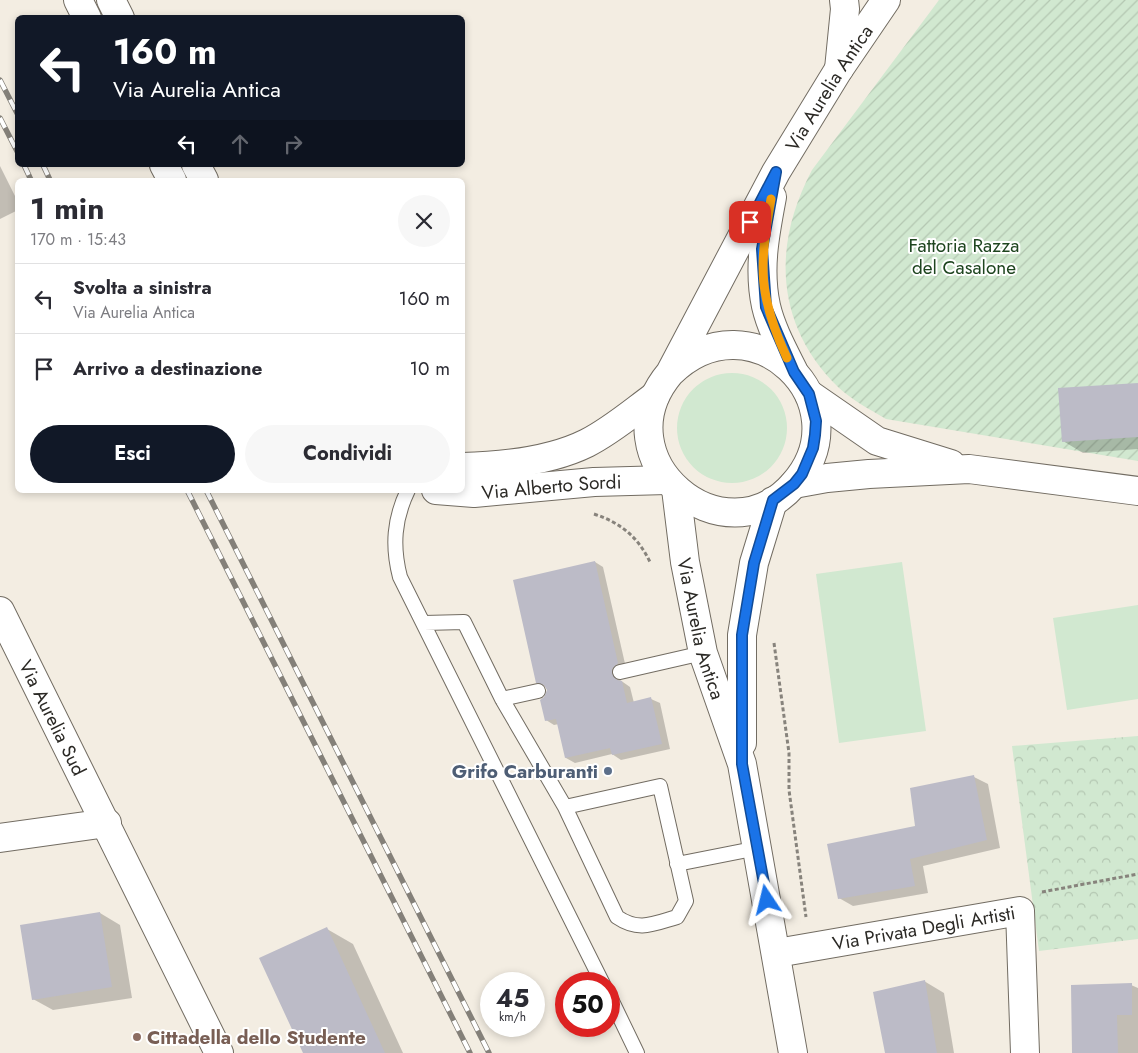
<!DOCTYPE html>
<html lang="it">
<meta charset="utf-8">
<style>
body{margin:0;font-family:Jost,sans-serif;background:#f7f7f7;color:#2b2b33;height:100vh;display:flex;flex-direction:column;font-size:19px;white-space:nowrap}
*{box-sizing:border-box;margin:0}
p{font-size:16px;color:#7c7c81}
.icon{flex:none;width:28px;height:28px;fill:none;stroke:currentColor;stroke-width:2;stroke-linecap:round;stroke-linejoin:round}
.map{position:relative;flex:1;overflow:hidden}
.drawer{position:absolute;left:15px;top:178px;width:450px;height:315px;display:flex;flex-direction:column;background:#fff;border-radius:8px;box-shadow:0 2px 8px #0003}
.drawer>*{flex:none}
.banner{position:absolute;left:15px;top:15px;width:450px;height:152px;border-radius:8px;box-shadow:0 2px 8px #0003;background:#111827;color:#fff;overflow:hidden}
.speed{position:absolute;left:480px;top:972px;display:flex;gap:10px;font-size:25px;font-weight:700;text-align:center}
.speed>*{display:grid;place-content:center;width:65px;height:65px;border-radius:50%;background:#fff;box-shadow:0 2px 8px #0003;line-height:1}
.speed small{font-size:12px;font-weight:400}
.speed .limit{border:8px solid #d22;background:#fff;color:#111}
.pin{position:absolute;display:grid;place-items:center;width:42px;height:42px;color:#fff;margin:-21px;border-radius:10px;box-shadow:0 2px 8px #0006}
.me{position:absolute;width:55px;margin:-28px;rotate:350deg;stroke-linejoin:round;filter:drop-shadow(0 0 4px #0008)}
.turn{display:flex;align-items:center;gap:18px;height:105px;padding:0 15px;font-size:22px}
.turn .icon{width:65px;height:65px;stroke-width:2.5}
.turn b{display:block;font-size:35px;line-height:42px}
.lanes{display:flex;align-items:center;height:48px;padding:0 15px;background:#0003;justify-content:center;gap:25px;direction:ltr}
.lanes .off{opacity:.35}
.round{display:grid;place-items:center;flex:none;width:52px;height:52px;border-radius:26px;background:#f7f7f7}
.summary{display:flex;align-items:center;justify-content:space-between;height:85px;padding:0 15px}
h1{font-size:30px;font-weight:700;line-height:38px}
.primary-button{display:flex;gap:10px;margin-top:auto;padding:10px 15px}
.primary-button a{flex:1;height:58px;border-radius:30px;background:#111827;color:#fff;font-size:20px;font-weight:700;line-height:58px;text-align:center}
.primary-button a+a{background:#f7f7f7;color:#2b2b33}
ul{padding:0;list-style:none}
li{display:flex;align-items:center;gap:15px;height:70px;padding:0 15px;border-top:1px solid #e1e1e2}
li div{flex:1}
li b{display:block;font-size:19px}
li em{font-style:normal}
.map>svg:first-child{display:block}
.grass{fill:#d1e8d0}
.park{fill:url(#park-crowns)}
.garden{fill:url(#garden-furrows)}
.shadow{fill:#0003}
.building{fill:#bcbbc7}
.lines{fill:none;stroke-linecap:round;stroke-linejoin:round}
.lane-casing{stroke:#726c62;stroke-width:16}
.street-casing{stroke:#726c62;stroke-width:30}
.secondary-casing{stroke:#726c62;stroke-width:30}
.path{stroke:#87837c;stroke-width:3;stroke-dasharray:4 2.5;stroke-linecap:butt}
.lane{stroke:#fff;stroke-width:14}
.street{stroke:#fff;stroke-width:28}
.secondary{stroke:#fff;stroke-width:28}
.rail-casing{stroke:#848079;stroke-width:5.5}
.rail{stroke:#fff;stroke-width:4;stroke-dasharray:11;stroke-linecap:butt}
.route-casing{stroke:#114b97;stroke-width:12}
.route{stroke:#1a73e8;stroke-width:9}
.slow{stroke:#f59e0b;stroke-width:9}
.service-dot{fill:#5c6f8a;stroke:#fff;stroke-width:2}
.education-dot{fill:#8d6e63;stroke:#fff;stroke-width:2}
.labels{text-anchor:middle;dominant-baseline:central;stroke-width:4;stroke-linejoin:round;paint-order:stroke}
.street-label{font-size:19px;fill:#2b2925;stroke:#fff}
.park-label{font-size:19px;fill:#1e451f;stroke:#fff}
.service-label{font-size:19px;font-weight:bold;fill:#4e5e75;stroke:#fff;text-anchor:end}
.education-label{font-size:19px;font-weight:bold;fill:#785e54;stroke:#fff;text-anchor:start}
</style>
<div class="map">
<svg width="1138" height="1053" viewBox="0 0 1138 1053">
<defs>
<pattern id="park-crowns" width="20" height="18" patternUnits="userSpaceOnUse" patternTransform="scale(1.25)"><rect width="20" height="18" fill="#d1e8d0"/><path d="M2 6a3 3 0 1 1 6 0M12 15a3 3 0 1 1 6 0" fill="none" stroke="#b4c7b2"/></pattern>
<pattern id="garden-furrows" width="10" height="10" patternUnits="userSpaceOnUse" patternTransform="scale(1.25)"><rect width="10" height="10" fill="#d1e8d0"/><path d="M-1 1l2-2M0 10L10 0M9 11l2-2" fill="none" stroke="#b4c7b2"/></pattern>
</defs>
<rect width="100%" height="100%" fill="#f3ede2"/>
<path class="grass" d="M677 428a55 55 0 1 1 110 0a55 55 0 1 1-110 0Z
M902 562 926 731 839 743 816 574Z
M1138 605V699L1067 710 1053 618Z"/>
<path class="park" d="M1138 736V939L1039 951 1012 746Z"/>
<path class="garden" d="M939 0H1138V461L886 419C869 409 852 400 838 387 775 325 772 245 812 170Z"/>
<path class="shadow" d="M0 166 18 202V210L0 219Z
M1138 385V449L1083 453 1063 441Z
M595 562 603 567 626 668 620 674V680L630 687 634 703 651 699 660 703 670 749 621 760 612 754 575 763 566 758 559 724 554 725 546 720 545 698 548 689 537 682Z
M974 777 988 784 1000 848 923 866 928 893 853 906 839 898Z
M100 913 120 925 132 998 53 1010 33 999Z
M327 929 353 944 403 1053H304Z
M924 981 944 993 954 1053H886Z
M1131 985 1138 988V1053H1073Z"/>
<path class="building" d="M1138 383V437L1062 442 1058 388Z
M595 561 618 663 612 669V674L617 680 622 681 627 703 651 697 662 744 612 755 610 748 565 758 556 719 545 721 540 700 544 697 547 690 544 685 536 683 513 580Z
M974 775 987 840 910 859 915 886 838 899 827 844 915 826 910 788Z
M100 912 112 987 32 1000 20 925Z
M327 927 385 1053H303L259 958Z
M925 980 937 1053H885L873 992Z
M1132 983V1015H1117L1118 1053H1072L1071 985Z"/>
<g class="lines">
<defs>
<path id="lane" d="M408 490C394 519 392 546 400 577L603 984
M424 623 464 622 502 699 565 807 617 917C639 932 653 924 677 917L686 901 660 786 565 807
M620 672 703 653
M502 699 538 691
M677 864 758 848
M609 995 637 1053"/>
<g id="street">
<path d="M78 0 87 18"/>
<path d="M111 0 120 18"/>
<path d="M839 69 845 9 844 0"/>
<path d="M164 165 172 180"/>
<path d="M196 165 204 180"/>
<path d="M462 467C503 466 551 461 587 443 611 431 633 412 655 396"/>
<path id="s1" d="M436 490 474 493 594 482 667 480"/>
<path d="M0 838 107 823"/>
<path id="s2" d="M777 953 1020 911 1025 1053"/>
</g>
<g id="secondary">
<path d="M772 197C765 234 758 269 766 306 771 328 783 350 793 370"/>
<path id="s3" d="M670 373C752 292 865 404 794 484 724 564 598 459 670 373L776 172 839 69 886 0"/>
<path d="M809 394 877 441 951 464"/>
<path d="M794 484 827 478 869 474 969 469 1138 491"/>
<path id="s4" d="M676 489 685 562 703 653 742 764 793 1053"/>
<path id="s5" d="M0 611 219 1053"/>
<path d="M742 743V635L754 563 773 501"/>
</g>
</defs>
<use href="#lane" class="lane-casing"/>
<use href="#street" class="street-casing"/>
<use href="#secondary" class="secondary-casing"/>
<path class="path" d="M594 514C621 523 638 537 650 562
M774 643 789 753V790L806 917
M1042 892 1138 874"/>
<use href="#lane" class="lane"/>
<use href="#street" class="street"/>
<use href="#secondary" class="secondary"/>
<defs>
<path id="rail" d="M0 80 18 115
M0 118 18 153
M24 165 31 180
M43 165 50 180
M187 490 470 1053
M206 490 489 1053"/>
</defs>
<use href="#rail" class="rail-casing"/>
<use href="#rail" class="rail"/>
</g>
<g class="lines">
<defs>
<path id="route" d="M750 222 776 172 762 249 766 307 794 372 809 394 816 421 815 435 813 448 802 474 794 484 773 500 754 563 742 635V764L767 900"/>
</defs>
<use href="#route" class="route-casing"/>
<use href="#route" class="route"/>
<path class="slow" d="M771 199C759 267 758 295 787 358"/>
</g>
<circle class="service-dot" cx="608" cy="771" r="5"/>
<circle class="education-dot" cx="137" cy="1037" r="5"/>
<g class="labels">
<g class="street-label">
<text stroke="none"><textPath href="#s3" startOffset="850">Via Aurelia Antica</textPath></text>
<text stroke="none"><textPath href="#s1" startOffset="116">Via Alberto Sordi</textPath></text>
<text stroke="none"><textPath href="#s4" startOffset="142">Via Aurelia Antica</textPath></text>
<text stroke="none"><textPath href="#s5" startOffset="119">Via Aurelia Sud</textPath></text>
<text stroke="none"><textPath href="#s2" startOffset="149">Via Privata Degli Artisti</textPath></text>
</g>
<g class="park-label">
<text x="964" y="245">Fattoria Razza<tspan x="964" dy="22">del Casalone</tspan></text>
</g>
<g class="service-label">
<text x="598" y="771">Grifo Carburanti</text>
</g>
<g class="education-label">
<text x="147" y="1037">Cittadella dello Studente</text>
</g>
</g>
</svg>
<div class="speed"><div>45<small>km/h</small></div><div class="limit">50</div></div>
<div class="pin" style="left:750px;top:222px;background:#d93025"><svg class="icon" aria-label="arrive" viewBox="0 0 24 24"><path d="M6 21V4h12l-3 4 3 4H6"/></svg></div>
<svg class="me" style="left:767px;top:900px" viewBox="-20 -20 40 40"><path d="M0-17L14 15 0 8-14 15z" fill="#1a73e8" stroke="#fff" stroke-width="4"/></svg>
<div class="banner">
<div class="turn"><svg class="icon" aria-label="left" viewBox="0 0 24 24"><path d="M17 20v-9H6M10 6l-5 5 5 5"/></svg><div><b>160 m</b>Via Aurelia Antica</div></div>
<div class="lanes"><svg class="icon" aria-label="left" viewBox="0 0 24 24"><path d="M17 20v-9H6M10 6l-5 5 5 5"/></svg><svg class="icon off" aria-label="ahead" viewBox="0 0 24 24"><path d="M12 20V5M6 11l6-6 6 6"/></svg><svg class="icon off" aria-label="right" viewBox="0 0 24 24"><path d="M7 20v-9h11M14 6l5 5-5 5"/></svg></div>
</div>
<section class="drawer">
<div class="summary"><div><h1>1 min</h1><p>170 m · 15:43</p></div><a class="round"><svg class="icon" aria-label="close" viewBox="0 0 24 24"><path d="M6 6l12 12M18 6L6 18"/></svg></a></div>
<ul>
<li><svg class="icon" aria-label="left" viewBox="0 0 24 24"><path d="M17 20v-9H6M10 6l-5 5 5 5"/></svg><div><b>Svolta a sinistra</b><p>Via Aurelia Antica</p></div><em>160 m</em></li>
<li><svg class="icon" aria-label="arrive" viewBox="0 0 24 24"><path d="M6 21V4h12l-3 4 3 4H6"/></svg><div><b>Arrivo a destinazione</b></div><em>10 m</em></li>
</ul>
<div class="primary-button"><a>Esci</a><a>Condividi</a></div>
</section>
</div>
